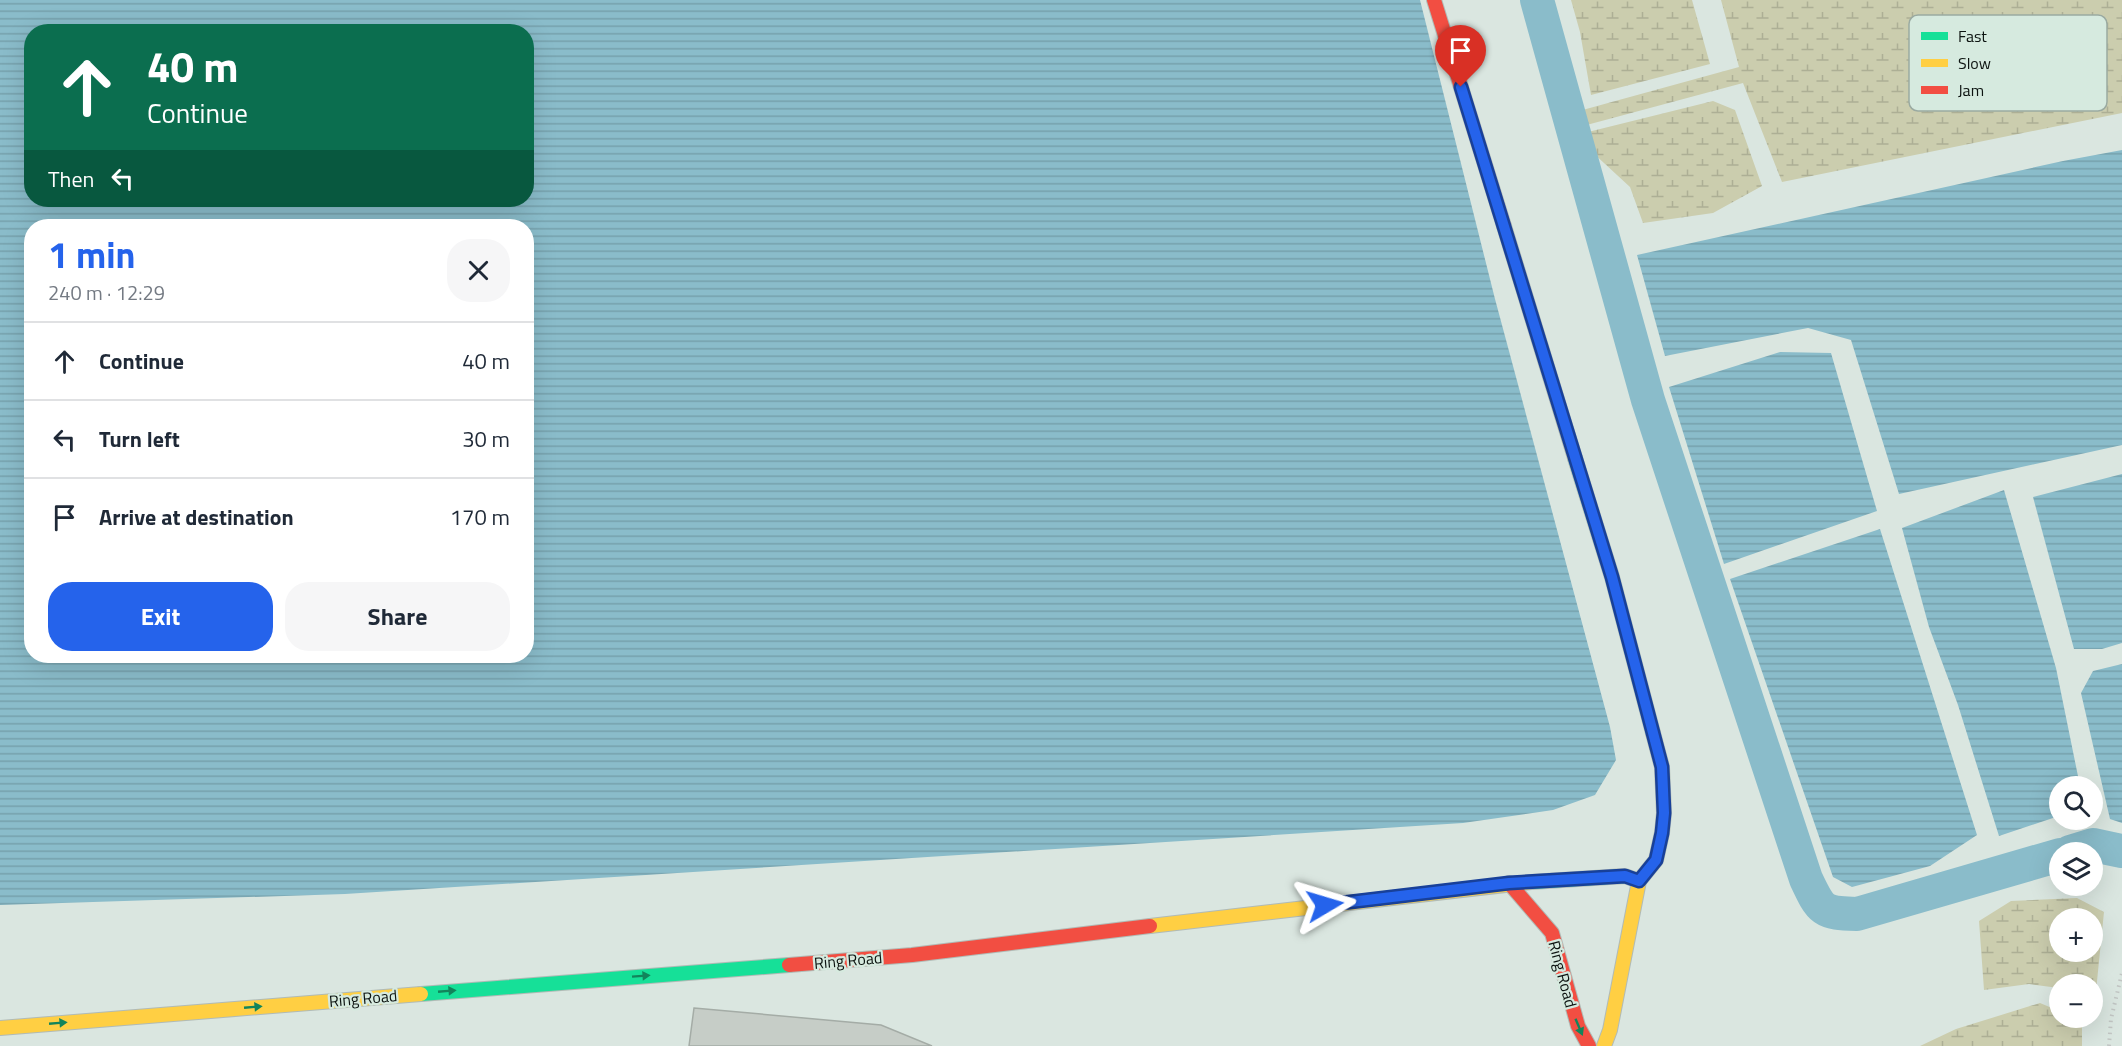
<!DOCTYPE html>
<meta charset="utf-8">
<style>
body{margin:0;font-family:"Titillium Web",sans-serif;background:#f6f6f7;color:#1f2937;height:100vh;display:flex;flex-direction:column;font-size:22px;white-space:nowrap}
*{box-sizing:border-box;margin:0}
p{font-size:20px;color:#747a83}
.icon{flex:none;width:33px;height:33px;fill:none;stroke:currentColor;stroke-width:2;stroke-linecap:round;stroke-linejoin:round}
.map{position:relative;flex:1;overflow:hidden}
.drawer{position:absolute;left:24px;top:219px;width:510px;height:444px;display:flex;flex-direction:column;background:#fff;border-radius:24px;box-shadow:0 6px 24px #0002}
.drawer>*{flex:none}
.banner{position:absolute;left:24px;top:24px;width:510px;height:183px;border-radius:24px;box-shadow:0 6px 24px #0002;background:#0b6e4f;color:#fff;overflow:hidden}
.fabs{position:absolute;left:2049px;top:776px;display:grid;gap:12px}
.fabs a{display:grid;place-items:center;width:54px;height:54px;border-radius:50%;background:#fff;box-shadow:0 6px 24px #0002;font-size:30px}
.pin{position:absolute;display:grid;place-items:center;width:51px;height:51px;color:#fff;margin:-62px -26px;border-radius:50% 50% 50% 0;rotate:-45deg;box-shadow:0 0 6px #0007}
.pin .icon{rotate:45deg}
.me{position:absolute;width:66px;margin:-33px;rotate:83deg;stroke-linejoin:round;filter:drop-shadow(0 0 4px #0008)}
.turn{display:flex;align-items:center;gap:21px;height:126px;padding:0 24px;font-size:27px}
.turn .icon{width:78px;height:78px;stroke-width:2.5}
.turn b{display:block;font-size:42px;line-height:51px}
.then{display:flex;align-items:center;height:57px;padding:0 24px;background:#0003;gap:12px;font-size:22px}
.round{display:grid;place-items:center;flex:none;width:63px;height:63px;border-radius:24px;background:#f6f6f7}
.head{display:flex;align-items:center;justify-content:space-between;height:102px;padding:0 24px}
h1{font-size:36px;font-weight:700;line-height:45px;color:#2563eb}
.primary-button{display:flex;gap:12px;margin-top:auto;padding:12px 24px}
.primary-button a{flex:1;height:69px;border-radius:24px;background:#2563eb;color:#fff;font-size:24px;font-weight:700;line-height:69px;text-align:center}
.primary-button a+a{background:#f6f6f7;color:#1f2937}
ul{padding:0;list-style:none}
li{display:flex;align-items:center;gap:18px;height:78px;padding:0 24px;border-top:2px solid #e0e1e3}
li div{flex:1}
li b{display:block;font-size:22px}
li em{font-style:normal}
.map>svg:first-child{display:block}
.wetland{fill:url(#wetland-marsh);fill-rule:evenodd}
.water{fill:url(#water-rules);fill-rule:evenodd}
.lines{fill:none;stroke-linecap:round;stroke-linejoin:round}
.canal{stroke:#8abcca;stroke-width:34}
.building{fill:#c6cdc7;stroke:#a4aca6;stroke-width:1.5}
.fast-casing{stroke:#b1bbb6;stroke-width:16}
.slow-casing{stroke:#b1bbb6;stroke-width:16}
.jam-casing{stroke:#b1bbb6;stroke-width:16}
.path{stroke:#c1c5c3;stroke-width:4;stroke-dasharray:1.5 4.5;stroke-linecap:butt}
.fast{stroke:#16e098;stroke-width:14}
.slow{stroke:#ffcf43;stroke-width:14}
.jam{stroke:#f24e42;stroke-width:14}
.oneway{fill:#12845b}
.route-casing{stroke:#184099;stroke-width:15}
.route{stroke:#2563eb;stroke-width:10}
.labels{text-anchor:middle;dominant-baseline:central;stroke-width:4.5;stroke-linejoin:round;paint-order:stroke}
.street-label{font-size:16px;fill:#0d1411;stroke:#d6eadf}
.key{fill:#d6eadf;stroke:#9aaaa1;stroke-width:1.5}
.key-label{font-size:16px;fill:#0d1411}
</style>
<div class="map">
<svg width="2122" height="1046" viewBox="0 0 2122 1046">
<defs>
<pattern id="wetland-marsh" width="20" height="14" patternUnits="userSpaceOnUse" patternTransform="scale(1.5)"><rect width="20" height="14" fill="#cbcdae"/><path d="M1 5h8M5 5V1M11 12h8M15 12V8" fill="none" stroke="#adaf95"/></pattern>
<pattern id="water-rules" width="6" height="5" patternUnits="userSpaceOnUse" patternTransform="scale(1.5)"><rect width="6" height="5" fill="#8abcca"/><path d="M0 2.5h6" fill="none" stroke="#76a1ac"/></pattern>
</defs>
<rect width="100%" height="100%" fill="#dae6e0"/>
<path class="wetland" d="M1571 0H1692L1710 64 1591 95 1580 32Z
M1721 0H2122V113L1782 182 1743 83 1568 130V114L1739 67Z
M1713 101 1735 110 1762 186 1713 213 1643 223 1630 187 1591 151 1588 132Z
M2077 898 2104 912 2096 991H2093L2092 984H2060L2059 988 2029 984 1984 990 1979 921 2011 901ZM2060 918H2092V951H2060Z
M2040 1003 2059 1011 2060 1017H2073L2082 1021V1046H1920L1956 1029Z"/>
<path class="water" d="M0 0H1420L1495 299 1610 727 1616 760 1595 795 1553 810 1463 823 345 894 0 905ZM32 32H526V200H32ZM32 226H526V656H32Z
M2122 150V445L1899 494 1851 340 1808 328 1665 356 1637 255 2063 161Z
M1780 352 1831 353 1877 511 1724 564 1669 387Z
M2122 474V643L2102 649H2074L2033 497Z
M2004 490 2056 668 2080 786H2060L2059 816 1999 836 1958 705 1929 627 1902 528Z
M1880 529 1977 835 1930 866 1852 887 1833 877 1730 579Z
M2122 664V823L2110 819 2081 693 2093 671Z"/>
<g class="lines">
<path class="canal" d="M1537 0 1648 400 1806 879C1821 911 1822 913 1857 914L2060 855
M2070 852 2093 845 2122 851"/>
</g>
<path class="building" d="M694 1008 881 1025 932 1046H689Z"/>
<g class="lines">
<defs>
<path id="fast" d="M1575 458 1612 577 1653 733
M1531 882 1625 876 1639 881
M421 994 789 965"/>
<path id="slow" d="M1504 226 1575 458
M1150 926 1531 882
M0 1028 421 994
M1604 1046 1610 1030 1639 881 1656 860 1662 833 1664 813 1662 767 1653 733"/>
<path id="jam" d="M1434 0 1504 226
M1509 883 1552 933 1578 1026 1589 1046
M789 965 912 955 1150 926"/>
</defs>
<use href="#fast" class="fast-casing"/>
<use href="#slow" class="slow-casing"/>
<use href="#jam" class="jam-casing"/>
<path class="path" d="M2109 1046 2111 1019 2122 973"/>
<use href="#fast" class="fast"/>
<use href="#slow" class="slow"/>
<use href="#jam" class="jam"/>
</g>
<defs><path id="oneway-solid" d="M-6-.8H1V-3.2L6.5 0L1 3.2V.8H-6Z" transform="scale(1.5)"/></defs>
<g class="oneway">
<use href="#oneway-solid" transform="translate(641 976) rotate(-4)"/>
<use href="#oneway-solid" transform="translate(447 991) rotate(-5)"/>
<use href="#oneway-solid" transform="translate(253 1007) rotate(-5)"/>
<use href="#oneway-solid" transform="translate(58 1023) rotate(-5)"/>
<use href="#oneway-solid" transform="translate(1579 1027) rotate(67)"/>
</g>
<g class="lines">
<defs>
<path id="route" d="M1325 905 1509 883 1625 876 1639 881 1656 860 1662 833 1664 813 1662 767 1612 577 1461 87"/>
</defs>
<use href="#route" class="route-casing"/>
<use href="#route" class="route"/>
</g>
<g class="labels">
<g class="street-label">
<text transform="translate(848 960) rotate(-5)">Ring Road</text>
<text transform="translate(1563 974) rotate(75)">Ring Road</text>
<text transform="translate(363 998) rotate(-5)">Ring Road</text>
</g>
</g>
<rect x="1909" y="15" width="198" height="96" rx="9" class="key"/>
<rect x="1921" y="32" width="27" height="8" fill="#16e098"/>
<rect x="1921" y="59" width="27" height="8" fill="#ffcf43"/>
<rect x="1921" y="86" width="27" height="8" fill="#f24e42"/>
<g class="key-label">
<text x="1958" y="42">Fast</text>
<text x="1958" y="69">Slow</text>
<text x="1958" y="96">Jam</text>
</g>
</svg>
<div class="fabs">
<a><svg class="icon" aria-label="search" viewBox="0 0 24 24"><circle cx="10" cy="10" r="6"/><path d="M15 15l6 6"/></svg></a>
<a><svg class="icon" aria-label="layers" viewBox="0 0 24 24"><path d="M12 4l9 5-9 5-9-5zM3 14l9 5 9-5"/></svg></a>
<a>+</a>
<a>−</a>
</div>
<div class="pin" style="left:1461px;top:87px;background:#d93025"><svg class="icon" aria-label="arrive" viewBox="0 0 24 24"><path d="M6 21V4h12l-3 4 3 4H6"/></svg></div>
<svg class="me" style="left:1325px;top:905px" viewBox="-20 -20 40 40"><path d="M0-17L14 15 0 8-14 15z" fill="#2563eb" stroke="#fff" stroke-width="4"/></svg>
<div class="banner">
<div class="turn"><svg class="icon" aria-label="ahead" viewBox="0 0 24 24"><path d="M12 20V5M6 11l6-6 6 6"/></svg><div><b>40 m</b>Continue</div></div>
<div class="then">Then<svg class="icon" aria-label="left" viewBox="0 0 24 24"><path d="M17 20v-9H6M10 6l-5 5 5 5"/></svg></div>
</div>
<section class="drawer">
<div class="head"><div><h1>1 min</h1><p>240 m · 12:29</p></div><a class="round"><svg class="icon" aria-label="close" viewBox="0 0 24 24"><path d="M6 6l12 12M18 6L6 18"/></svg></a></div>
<ul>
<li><svg class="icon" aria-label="ahead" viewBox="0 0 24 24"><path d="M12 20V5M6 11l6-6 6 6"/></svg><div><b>Continue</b></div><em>40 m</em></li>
<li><svg class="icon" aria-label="left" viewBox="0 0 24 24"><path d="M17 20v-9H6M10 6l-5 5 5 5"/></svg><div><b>Turn left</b></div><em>30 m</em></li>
<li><svg class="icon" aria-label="arrive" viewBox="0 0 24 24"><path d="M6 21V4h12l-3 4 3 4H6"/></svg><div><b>Arrive at destination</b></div><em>170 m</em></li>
</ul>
<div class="primary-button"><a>Exit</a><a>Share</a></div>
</section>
</div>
